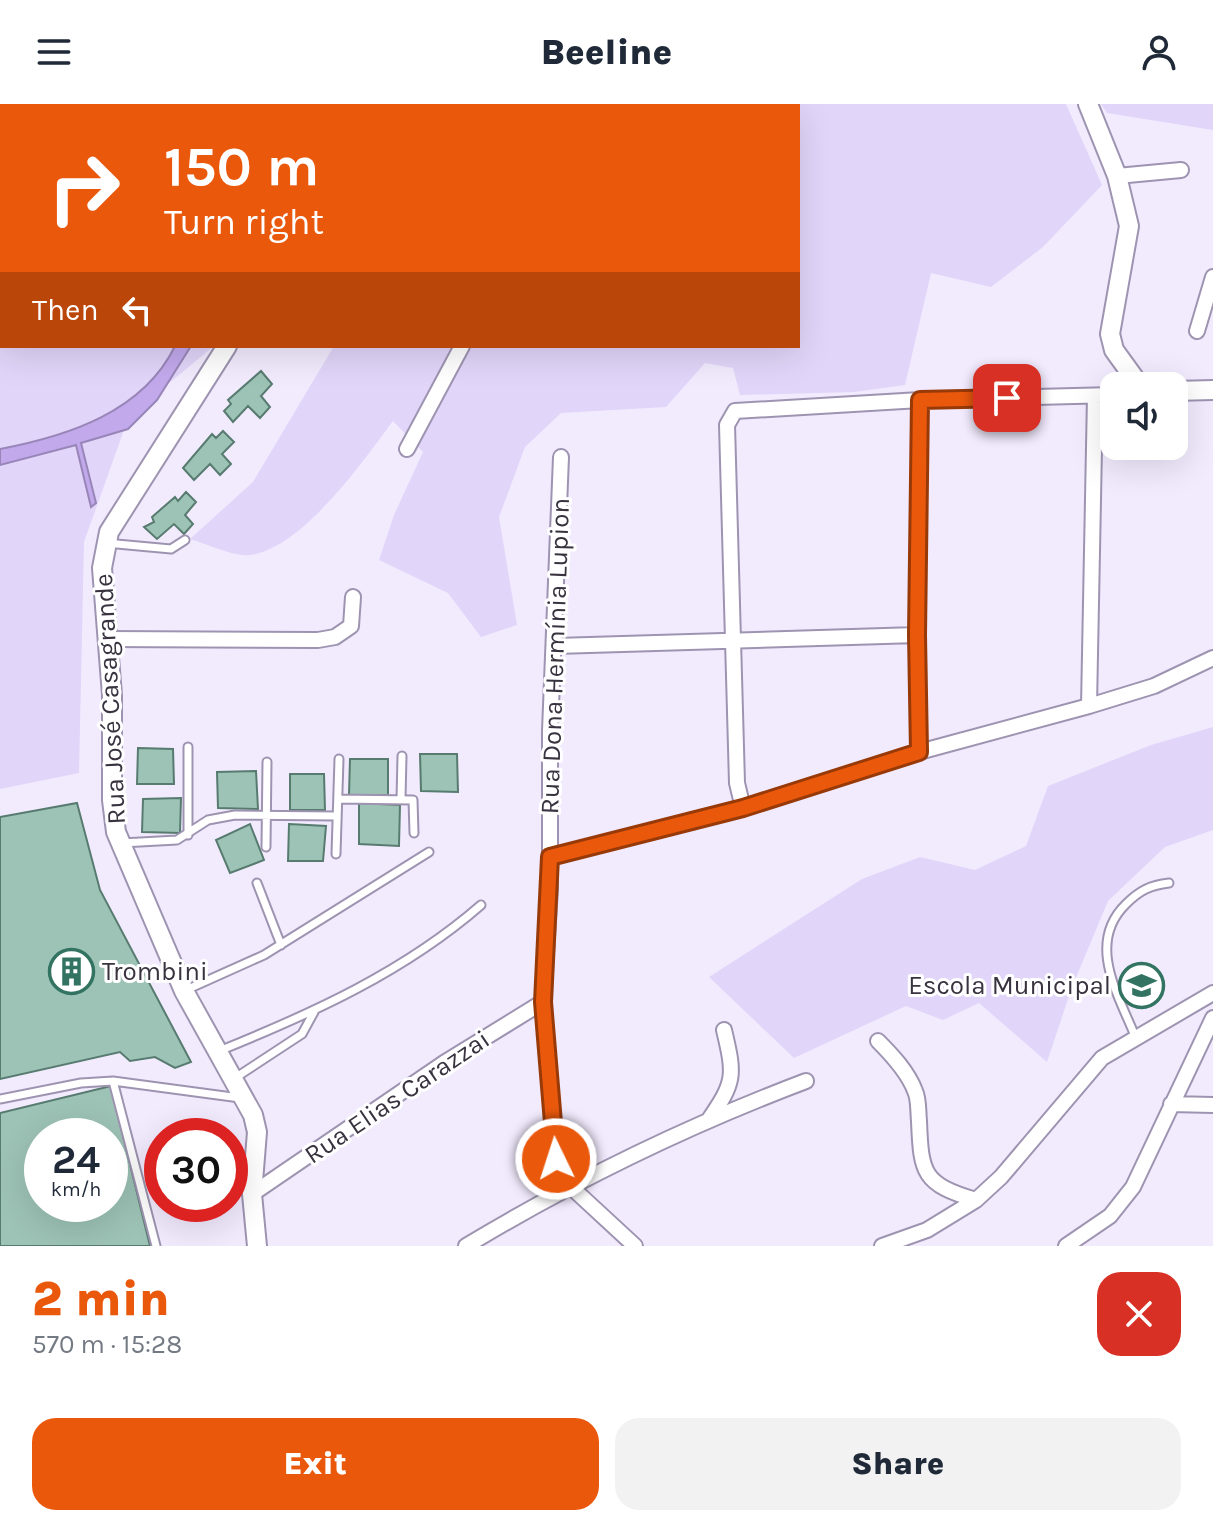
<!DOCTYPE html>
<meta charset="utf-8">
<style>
body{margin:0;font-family:Karla,sans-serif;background:#f2f2f3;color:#1f2937;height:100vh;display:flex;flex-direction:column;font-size:30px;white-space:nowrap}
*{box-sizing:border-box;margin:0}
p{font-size:26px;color:#747a83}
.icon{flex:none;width:44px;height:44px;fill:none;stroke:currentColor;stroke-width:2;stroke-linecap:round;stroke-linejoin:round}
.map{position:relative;height:1142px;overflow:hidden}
.sheet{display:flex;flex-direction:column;background:#fff;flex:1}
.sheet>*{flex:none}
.hud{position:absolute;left:0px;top:0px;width:800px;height:244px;box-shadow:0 8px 32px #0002;background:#ea580c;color:#fff;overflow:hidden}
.tools{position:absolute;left:1100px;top:268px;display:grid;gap:16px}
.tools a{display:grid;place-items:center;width:88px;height:88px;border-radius:16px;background:#fff;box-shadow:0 8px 32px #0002;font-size:40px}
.speed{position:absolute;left:24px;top:1014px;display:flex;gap:16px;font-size:40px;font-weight:700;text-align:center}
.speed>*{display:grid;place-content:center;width:104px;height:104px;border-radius:50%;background:#fff;box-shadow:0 8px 32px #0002;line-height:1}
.speed small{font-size:20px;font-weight:400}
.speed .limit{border:12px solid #d22;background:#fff;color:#111}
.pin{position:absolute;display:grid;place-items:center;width:68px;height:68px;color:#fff;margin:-34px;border-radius:16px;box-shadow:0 4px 12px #0006}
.me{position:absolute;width:88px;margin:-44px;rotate:356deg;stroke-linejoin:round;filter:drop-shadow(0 0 6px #0008)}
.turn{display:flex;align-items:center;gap:28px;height:168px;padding:0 32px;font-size:36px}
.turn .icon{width:104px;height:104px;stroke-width:2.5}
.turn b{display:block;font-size:56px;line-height:68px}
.then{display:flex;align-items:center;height:76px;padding:0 32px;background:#0003;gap:16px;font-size:30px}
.round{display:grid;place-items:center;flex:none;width:84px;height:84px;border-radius:24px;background:#f2f2f3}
.head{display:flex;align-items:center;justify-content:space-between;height:136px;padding:0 32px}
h1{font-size:48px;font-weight:800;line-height:60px;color:#ea580c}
.button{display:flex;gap:16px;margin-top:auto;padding:16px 32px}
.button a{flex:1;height:92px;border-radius:24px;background:#ea580c;color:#fff;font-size:32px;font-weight:800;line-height:92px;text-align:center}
.button a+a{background:#f2f2f3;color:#1f2937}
header{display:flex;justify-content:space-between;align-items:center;height:104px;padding:0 32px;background:#fff;font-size:36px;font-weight:800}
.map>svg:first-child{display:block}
.green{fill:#e1d5f9}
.water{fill:#c2a9ec;stroke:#9986b8;stroke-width:2}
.building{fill:#9dc3b6;stroke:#587b70;stroke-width:2;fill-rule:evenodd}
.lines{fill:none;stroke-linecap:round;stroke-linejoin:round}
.service-casing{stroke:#9e94b1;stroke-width:11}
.minor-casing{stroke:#9e94b1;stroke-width:18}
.tertiary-casing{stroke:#9e94b1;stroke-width:22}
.service{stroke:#fff;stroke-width:7}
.minor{stroke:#fff;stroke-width:14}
.tertiary{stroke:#fff;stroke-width:18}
.route-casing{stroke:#983908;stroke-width:20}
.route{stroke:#ea580c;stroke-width:14}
.labels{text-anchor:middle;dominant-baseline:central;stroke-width:6;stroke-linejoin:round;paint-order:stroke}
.street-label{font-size:26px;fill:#38333f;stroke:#fff}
.poi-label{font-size:26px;fill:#38333f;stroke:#fff;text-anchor:start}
</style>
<header><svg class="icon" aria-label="menu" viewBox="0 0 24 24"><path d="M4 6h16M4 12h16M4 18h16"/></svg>Beeline<svg class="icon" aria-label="person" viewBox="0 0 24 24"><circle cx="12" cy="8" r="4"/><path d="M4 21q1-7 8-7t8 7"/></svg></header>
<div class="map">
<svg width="1213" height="1142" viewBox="0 0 1213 1142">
<rect width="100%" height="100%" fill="#f2ebfe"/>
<path class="green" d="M0 0 215 2H2V242H214L129 312 84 438 79 669 0 685Z
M638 0H1066L1102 81 1043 143 991 183 931 169 905 281 854 288 740 291 733 264 705 259 666 303 561 309 525 343 499 413 517 521 481 533 448 489 379 456 394 411 423 348 393 317C363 357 303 444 250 451 234 453 207 440 190 435L253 378 334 242H798V2Z
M1101 0H1213V26L1107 9Z
M1213 623V726L1165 743 1108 797 1072 883 1047 958 979 899 943 916 906 902 794 954 709 873 862 775 920 753 975 766 1026 742 1048 682 1151 641Z"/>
<path class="water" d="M175 242H191L157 296 128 325 81 339 96 399 91 403 76 341 0 361V345C68 332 143 308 175 242Z"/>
<path class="building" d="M261 267 272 280 261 292 270 303 260 314 248 302 233 318 224 307 231 300 228 296Z
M223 327 234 338 222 350 231 360 220 371 210 360 194 376 183 364 212 330 216 334Z
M186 388 196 398 185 411 193 420 184 430 174 420 157 435 144 423 154 418 152 413 175 393 178 397Z
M138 644 173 645 174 680H137Z
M420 650H457L458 688 421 687Z
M350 655H388V691H349Z
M256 667 258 705 218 704 217 668Z
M290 670H324L325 706H290Z
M181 694 180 729 142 728 143 695Z
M77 699 100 786 191 958 175 964 155 953 130 957 120 948 0 975V713Z
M359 699 400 701 399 742 359 740Z
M250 720 264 756 230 769 216 736Z
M289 720 326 722 323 757H288Z
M111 982 150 1142H0V1009ZM42 1032H110V1100H42Z"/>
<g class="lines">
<defs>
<path id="service" d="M106 439 171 445 185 436
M188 643V731
M338 695 413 696 414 729
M401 695 402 652
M122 739 177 736 208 716 235 711 337 712
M266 743 267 658
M336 750 339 655
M257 779 281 841
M186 886 264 851 429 748
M1135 932C1118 890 1086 839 1126 800 1139 787 1150 781 1169 779
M219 947C313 909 404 868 481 801
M235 974 302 930 314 908
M113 977 156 1142
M0 995 81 979 113 977 240 994"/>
<path id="minor" d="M398 0 399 2
M378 2 379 0
M578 2 580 0
M1117 72 1181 66
M1197 227 1213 173
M407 345 462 242
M107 535 318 536 335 533 351 522 353 493
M556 542 917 531
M1089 602 1095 292
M919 648 917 531 920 296
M743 704 737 679 727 321 735 307 920 296 1114 291
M550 753 743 704 919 648 1089 602 1154 582 1213 554
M878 937C892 951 908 968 915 987 919 995 918 1008 919 1017 921 1070 923 1080 976 1096
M1171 1000 1213 1001
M708 1017C735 978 735 972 724 926
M569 1081 635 1142
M558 1086 543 898 550 785V627L561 353
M252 1090 444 959 543 898
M466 1142C574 1077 687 1022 806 977
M882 1142 927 1126 976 1096 1001 1073 1102 954 1213 889
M1066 1142 1110 1112 1133 1083 1213 914"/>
<path id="tertiary" d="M229 0V2
M1088 0 1117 72 1129 122 1110 230 1114 246 1140 282
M227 242 109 428 102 464 112 591V696L116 728 184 887 253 1011 257 1028 252 1090 257 1142
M1174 287 1213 286"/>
</defs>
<use href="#service" class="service-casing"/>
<use href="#minor" class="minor-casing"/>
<use href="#tertiary" class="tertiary-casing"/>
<use href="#service" class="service"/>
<use href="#minor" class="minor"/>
<use href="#tertiary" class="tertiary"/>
</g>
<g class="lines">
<defs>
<path id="route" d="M556 1055 543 898 550 753 743 704 919 648 917 531 920 296 1007 294"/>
</defs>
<use href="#route" class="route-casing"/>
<use href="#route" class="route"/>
</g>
<defs>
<symbol id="building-ring" viewBox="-11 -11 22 22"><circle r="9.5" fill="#fff" stroke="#327361" stroke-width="1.5"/><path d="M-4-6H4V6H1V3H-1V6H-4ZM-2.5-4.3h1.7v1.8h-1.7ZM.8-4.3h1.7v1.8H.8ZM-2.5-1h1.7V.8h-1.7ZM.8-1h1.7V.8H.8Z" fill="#327361"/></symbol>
<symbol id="school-ring" viewBox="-11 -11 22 22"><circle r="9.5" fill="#fff" stroke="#327361" stroke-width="1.5"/><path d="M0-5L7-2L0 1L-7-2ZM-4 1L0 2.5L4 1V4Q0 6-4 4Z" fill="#327361"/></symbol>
</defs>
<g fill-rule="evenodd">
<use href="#building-ring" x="46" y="842" width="51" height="51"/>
<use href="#school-ring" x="1116" y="856" width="51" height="51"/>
</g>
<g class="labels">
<g class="street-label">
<text transform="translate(555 552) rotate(-88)">Rua Dona Hermínia Lupion</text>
<text transform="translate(110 595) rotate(-93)">Rua José Casagrande</text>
<text transform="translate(397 993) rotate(-34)">Rua Elias Carazzai</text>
</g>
<g class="poi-label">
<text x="102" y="867">Trombini</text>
<text x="1111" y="881" text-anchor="end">Escola Municipal</text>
</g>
</g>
</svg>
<div class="tools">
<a><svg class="icon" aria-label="sound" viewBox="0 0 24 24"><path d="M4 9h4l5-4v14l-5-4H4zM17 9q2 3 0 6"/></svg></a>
</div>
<div class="speed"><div>24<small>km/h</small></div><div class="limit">30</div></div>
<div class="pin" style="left:1007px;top:294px;background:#d93025"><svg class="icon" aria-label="arrive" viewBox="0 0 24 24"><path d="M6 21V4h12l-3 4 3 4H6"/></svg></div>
<svg class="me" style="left:556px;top:1055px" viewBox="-20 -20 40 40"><circle r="17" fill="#ea580c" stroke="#fff" stroke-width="3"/><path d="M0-11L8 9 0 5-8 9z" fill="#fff"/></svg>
<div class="hud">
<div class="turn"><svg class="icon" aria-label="right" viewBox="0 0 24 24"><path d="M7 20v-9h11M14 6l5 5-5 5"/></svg><div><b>150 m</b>Turn right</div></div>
<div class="then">Then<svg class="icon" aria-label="left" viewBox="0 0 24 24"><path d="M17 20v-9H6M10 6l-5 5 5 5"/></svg></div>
</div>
</div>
<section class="sheet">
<div class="head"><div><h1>2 min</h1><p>570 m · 15:28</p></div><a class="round" style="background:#d93025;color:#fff"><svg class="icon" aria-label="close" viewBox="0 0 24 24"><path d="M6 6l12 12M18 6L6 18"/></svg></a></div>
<div class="button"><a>Exit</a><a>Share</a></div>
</section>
